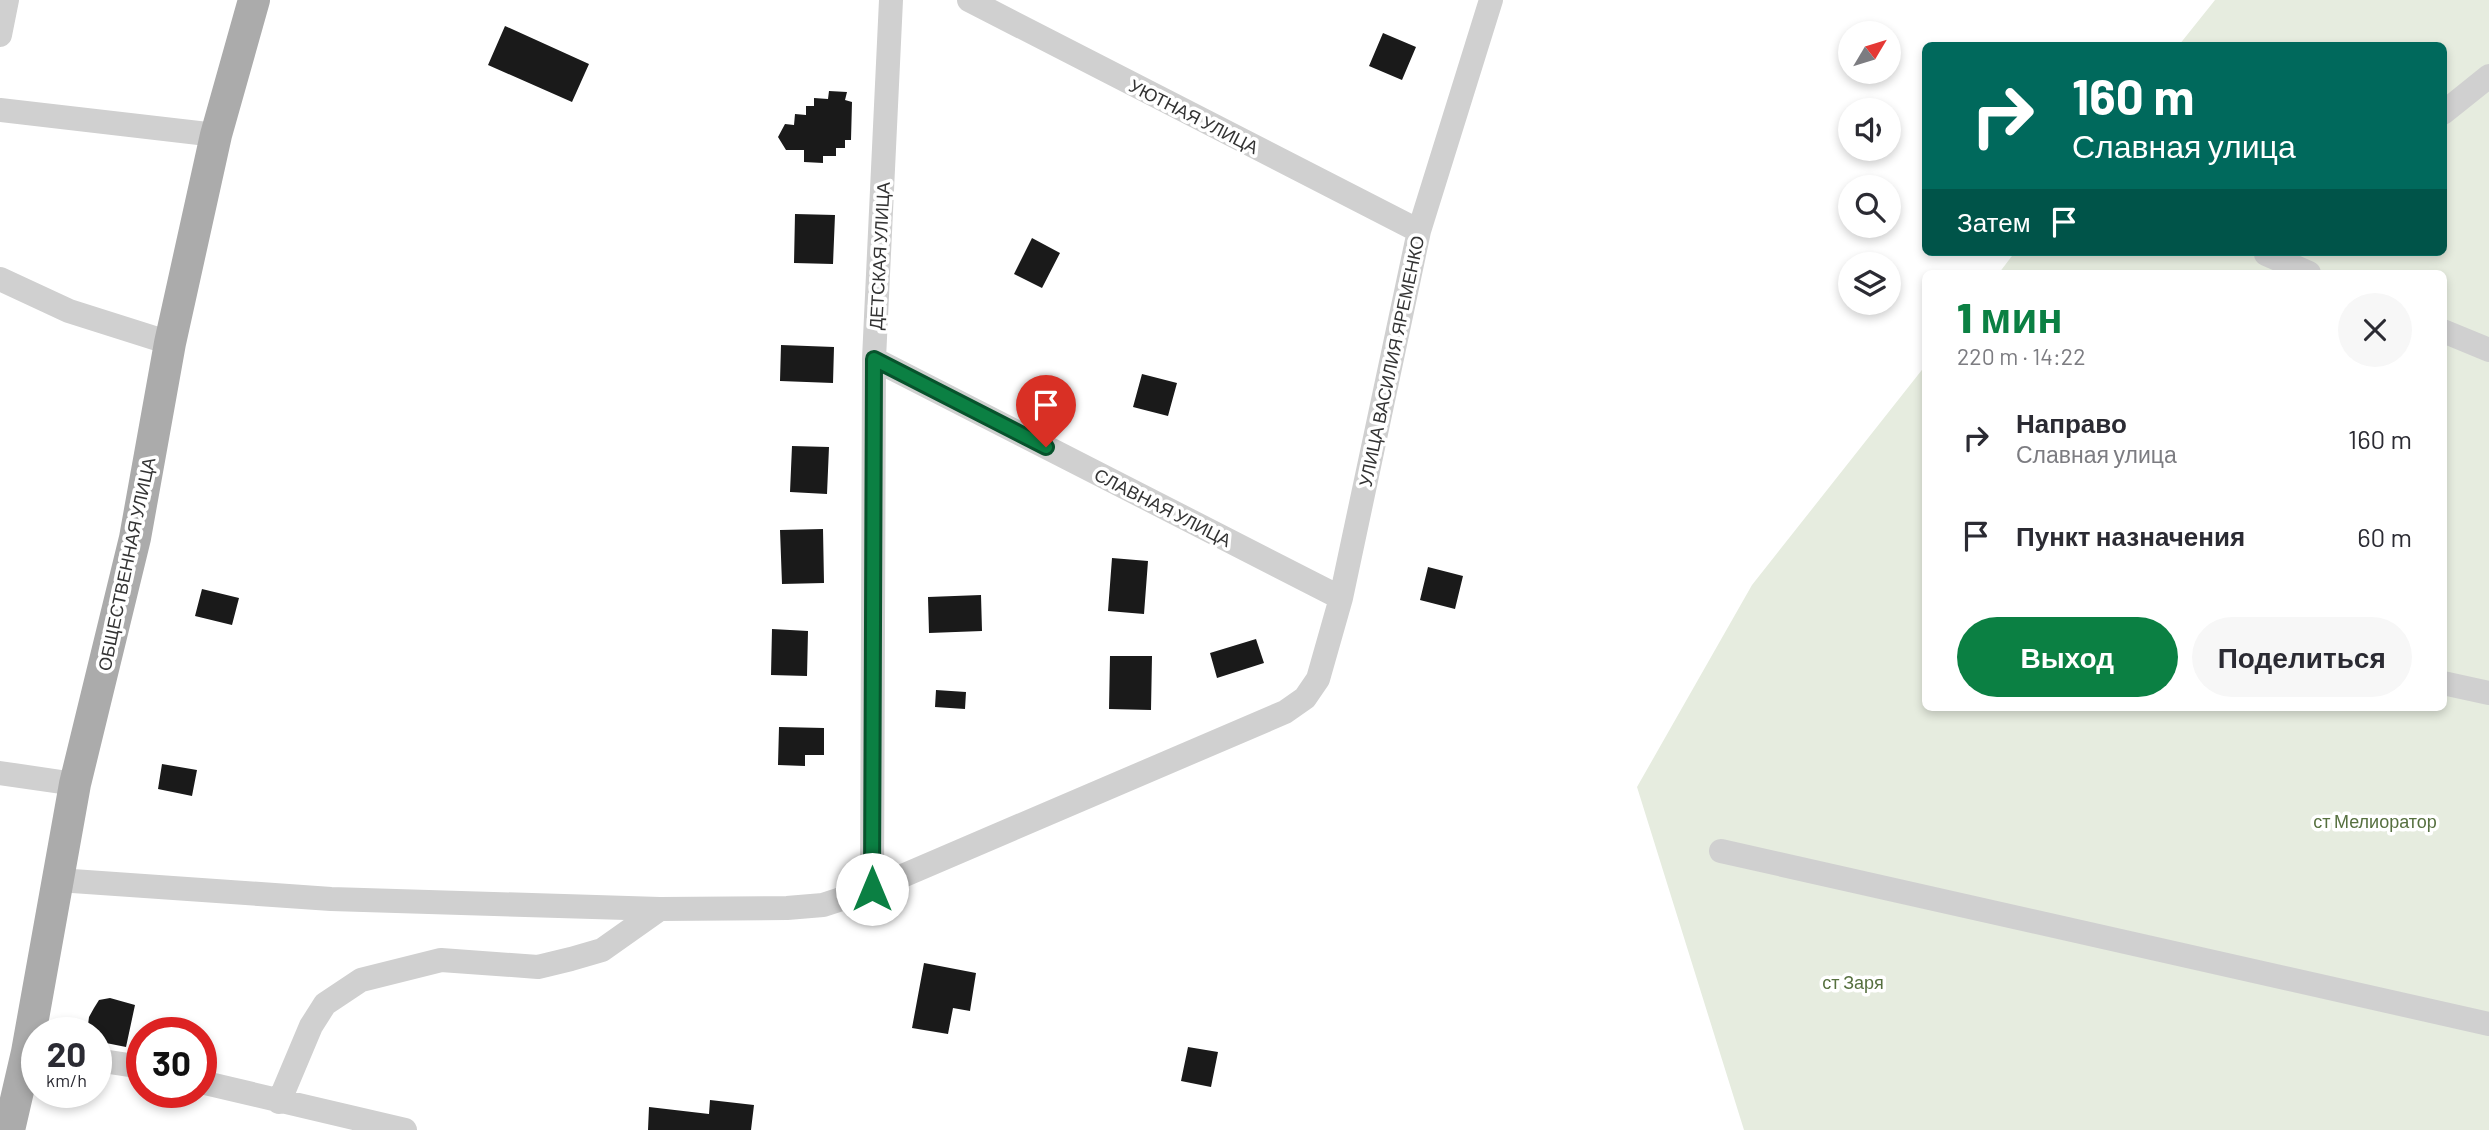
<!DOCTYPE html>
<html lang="ru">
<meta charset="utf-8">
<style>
body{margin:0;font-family:Barlow,sans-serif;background:#f7f7f7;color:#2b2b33;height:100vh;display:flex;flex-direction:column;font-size:26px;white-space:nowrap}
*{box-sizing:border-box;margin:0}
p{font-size:23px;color:#7c7c81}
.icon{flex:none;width:38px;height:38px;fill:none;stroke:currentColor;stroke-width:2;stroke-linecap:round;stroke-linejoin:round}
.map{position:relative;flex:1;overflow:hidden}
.side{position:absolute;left:1922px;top:270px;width:525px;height:441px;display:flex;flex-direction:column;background:#fff;border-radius:10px;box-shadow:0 4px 10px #0003}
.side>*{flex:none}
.guide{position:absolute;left:1922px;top:42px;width:525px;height:214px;border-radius:10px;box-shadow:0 4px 10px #0003;background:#00695c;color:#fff;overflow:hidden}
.needle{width:46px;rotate:52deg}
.buttons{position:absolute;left:1838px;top:21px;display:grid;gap:14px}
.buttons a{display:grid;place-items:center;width:63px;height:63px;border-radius:50%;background:#fff;box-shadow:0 4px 10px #0003;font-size:35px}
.speed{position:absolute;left:21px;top:1017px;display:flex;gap:14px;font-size:35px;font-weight:700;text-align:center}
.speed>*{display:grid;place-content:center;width:91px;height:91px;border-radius:50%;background:#fff;box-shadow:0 4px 10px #0003;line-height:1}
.speed small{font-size:18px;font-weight:400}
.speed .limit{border:10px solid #d22;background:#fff;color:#111}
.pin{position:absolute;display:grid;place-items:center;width:60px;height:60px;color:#fff;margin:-72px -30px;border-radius:50% 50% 50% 0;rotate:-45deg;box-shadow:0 0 7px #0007}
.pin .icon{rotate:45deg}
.me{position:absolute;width:77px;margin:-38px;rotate:0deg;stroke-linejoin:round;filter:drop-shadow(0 0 5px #0008)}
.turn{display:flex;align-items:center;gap:24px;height:147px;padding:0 35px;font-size:32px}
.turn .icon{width:91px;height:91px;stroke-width:2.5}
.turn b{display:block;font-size:49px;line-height:60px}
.then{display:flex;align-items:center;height:66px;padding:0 35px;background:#0003;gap:14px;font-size:26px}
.round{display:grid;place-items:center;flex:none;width:74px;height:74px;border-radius:37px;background:#f7f7f7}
.overview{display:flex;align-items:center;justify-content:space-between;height:119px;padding:0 35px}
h1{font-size:42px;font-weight:800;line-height:52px;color:#0b8043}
.button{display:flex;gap:14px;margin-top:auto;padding:14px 35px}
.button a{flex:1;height:80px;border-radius:42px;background:#0b8043;color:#fff;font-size:28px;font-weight:800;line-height:80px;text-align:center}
.button a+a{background:#f7f7f7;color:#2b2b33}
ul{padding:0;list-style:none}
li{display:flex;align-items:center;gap:21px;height:98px;padding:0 35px}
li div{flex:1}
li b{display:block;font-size:26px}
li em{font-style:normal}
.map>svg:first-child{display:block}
.green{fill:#e6ecdf}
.building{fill:#1a1a1a}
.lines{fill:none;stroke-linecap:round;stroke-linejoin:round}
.minor{stroke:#d0d0d0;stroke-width:24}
.major{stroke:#ababab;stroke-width:32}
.route-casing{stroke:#07532c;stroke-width:18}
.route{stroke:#0b8043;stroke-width:12}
.labels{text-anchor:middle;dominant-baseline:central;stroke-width:7;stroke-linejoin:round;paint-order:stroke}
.street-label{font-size:18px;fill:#333;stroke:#fff}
.park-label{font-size:18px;fill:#56703f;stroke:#fff}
</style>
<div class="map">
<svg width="2489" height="1130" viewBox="0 0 2489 1130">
<rect width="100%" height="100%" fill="#fff"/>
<path class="green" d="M2215 0H2489V1130H1744L1637 787 1752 585 1925 366V707H2443V273H1999L2015 252H2443V46L2179 45Z"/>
<path class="building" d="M505 26 589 64 572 102 488 65Z
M1383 33 1416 47 1402 80 1369 66Z
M829 91 847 92 845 100 852 102 851 140H845V148H836V156H823V163L804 162V150H786L778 137 785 124 794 125 795 114 806 115V106H814V98L828 99Z
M795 214 835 215 833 264 794 263Z
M1032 238 1060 253 1042 288 1014 274Z
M781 345 834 347 833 383 780 381Z
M1142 374 1177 383 1168 416 1133 407Z
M792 446 829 447 827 494 790 492Z
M823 529 824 583 782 584 780 530Z
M1112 558 1148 561 1144 614 1108 611Z
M1428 567 1463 576 1455 609 1420 600Z
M202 589 239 598 232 625 195 616Z
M981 595 982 631 929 633 928 597Z
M772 629 808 631 807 676 771 675Z
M1256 639 1264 663 1217 678 1210 653Z
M1110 656H1152L1151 710 1109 709Z
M936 690 966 692 965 709 935 707Z
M779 727 824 728V755H805V766L778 765Z
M162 764 197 770 192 796 158 789Z
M924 963 976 973 970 1011 953 1008 948 1034 912 1028Z
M110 998 135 1005 126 1047 96 1041V1032H87L89 1017 94 1008 99 1000Z
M1188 1047 1218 1052 1211 1087 1181 1081Z
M710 1100 754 1105 751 1130H648L649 1107 709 1114Z"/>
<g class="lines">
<path class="minor" d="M969 0 1419 231
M0 35 7 0
M0 110 216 135
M2443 113 2489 76
M2269 252 2266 254 2309 273
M0 279 69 311 170 343
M2443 331 2489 350
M874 359 1341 598
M2443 683 2489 693
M0 773 75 784
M1721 851 2489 1024
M58 880 331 899 660 909 787 908 823 905 872 889 1285 712 1305 698 1318 679 1341 598 1419 231 1491 0
M872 889 874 359 891 0
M96 1060 142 1067
M201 1082 405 1130
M279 1102 311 1026 325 1004 361 980 441 960 538 967 571 959 602 950 660 909"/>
<path class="major" d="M9 1130 27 1052 75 784 135 538 170 343 216 135 254 0"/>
</g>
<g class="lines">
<defs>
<path id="route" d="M872 889 874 359 1046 447"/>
</defs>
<use href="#route" class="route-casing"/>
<use href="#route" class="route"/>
</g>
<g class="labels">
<g class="street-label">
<text transform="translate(1194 116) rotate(27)">УЮТНАЯ УЛИЦА</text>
<text transform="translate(879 256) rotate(-87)">ДЕТСКАЯ УЛИЦА</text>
<text transform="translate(1391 361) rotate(-78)">УЛИЦА ВАСИЛИЯ ЯРЕМЕНКО</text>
<text transform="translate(1163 507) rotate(27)">СЛАВНАЯ УЛИЦА</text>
<text transform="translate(126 564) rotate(-78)">ОБЩЕСТВЕННАЯ УЛИЦА</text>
</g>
<g class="park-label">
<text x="2375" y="821">ст Мелиоратор</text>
<text x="1853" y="982">ст Заря</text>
</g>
</g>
</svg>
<div class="buttons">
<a><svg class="needle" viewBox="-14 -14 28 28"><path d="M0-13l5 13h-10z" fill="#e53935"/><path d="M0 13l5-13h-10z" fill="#7c7c81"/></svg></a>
<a><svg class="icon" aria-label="sound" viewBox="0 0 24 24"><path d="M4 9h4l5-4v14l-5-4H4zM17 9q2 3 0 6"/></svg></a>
<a><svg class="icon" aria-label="search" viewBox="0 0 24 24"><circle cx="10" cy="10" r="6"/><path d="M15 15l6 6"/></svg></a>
<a><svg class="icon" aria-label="layers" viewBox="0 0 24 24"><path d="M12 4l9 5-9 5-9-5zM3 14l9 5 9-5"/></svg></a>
</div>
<div class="speed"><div>20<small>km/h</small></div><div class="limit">30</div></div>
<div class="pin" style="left:1046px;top:447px;background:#d93025"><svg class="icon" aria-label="arrive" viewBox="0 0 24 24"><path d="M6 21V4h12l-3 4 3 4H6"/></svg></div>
<svg class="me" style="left:872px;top:889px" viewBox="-20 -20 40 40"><circle r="19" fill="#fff"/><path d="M0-13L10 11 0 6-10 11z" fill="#0b8043"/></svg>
<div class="guide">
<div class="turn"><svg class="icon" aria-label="right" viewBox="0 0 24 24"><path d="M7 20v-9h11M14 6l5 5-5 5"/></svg><div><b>160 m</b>Славная улица</div></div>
<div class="then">Затем<svg class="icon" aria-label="arrive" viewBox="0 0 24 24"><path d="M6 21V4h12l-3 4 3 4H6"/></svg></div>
</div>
<section class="side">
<div class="overview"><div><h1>1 мин</h1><p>220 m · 14:22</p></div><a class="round"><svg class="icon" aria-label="close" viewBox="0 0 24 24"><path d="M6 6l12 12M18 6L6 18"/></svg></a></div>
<ul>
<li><svg class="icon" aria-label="right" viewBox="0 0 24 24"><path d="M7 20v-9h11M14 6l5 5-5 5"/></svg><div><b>Направо</b><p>Славная улица</p></div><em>160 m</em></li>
<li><svg class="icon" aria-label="arrive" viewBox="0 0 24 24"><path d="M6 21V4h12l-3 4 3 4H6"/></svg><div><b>Пункт назначения</b></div><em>60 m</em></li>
</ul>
<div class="button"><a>Выход</a><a>Поделиться</a></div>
</section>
</div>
